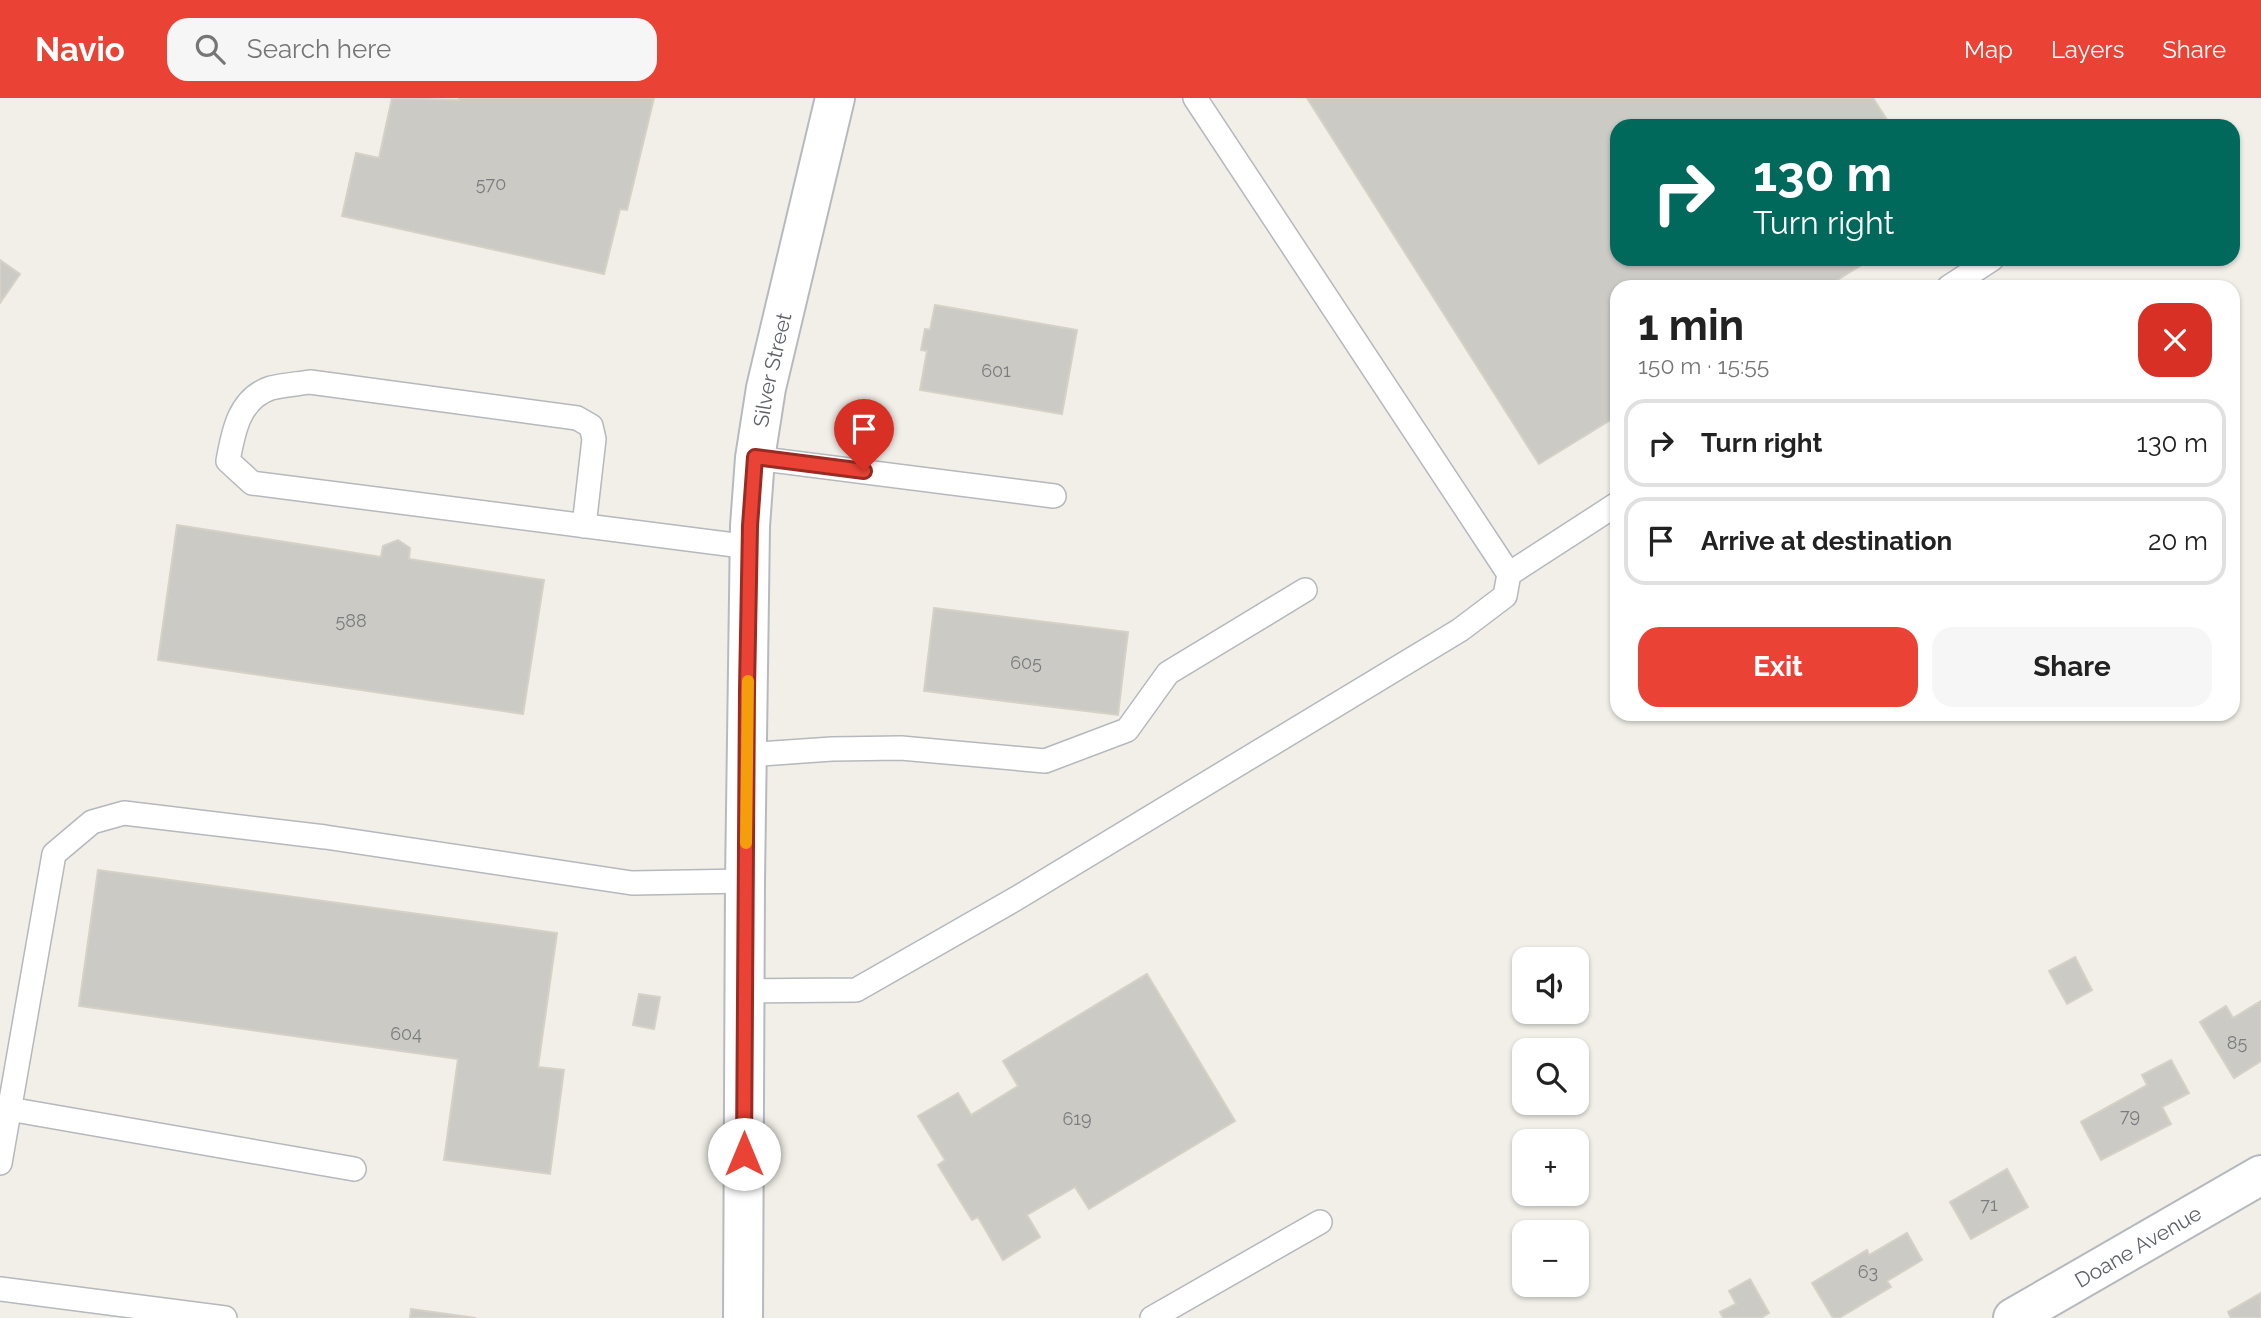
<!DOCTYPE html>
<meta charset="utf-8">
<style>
body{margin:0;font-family:Raleway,sans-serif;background:#f6f6f6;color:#222;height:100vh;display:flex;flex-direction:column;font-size:26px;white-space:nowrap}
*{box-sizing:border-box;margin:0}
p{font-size:23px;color:#767676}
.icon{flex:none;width:38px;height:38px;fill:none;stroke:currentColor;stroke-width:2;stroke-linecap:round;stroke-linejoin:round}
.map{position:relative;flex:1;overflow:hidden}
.sheet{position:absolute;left:1610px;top:182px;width:630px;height:441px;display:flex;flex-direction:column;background:#fff;border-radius:21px;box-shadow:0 2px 5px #0004}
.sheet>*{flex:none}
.guide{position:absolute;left:1610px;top:21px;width:630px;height:147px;border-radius:21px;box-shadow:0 2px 5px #0004;background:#00695c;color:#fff;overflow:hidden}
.controls{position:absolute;left:1512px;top:849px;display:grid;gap:14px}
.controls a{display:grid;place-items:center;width:77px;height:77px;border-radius:14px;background:#fff;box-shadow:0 2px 5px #0004;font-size:35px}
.pin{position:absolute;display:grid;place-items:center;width:60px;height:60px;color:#fff;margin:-72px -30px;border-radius:50% 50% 50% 0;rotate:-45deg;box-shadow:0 0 7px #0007}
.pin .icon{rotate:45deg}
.me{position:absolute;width:77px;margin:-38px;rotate:0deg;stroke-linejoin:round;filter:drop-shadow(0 0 5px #0008)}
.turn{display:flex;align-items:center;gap:24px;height:147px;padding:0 28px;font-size:32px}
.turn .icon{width:91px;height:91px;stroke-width:2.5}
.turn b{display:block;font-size:49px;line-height:60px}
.round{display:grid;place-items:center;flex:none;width:74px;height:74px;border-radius:21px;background:#f6f6f6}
.headline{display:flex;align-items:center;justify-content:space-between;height:119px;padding:0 28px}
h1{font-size:42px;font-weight:700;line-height:52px}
.primary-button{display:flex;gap:14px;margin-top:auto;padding:14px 28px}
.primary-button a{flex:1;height:80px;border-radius:21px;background:#ea4335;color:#fff;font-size:28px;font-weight:700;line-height:80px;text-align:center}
.primary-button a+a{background:#f6f6f6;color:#222}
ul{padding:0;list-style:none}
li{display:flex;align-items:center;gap:21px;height:88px;margin:0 14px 10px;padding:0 14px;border:4px solid #e0e0e0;border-radius:21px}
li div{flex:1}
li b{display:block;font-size:26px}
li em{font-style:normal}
header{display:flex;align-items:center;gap:42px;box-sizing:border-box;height:98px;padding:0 35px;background:#ea4335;color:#fff}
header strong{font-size:33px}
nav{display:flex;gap:38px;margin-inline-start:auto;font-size:24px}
.search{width:490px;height:63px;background:#f6f6f6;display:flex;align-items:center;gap:18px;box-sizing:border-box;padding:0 24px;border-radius:21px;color:#767676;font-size:26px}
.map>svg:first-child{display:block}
.building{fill:#cccac5;stroke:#d6d1c6;stroke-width:2}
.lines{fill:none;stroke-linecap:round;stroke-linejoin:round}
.lane-casing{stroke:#b5b8bc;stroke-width:26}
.street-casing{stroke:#b5b8bc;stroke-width:42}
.secondary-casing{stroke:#b6babf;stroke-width:42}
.lane{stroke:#fff;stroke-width:23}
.street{stroke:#fff;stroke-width:38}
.secondary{stroke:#fff;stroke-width:38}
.route-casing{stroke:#982c22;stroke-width:18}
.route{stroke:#ea4335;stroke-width:12}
.slow{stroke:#f59e0b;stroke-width:12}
.labels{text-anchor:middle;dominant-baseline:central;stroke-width:7;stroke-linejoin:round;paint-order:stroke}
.number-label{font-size:18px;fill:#7a7d7f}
.street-label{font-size:21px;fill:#5f6368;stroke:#fff}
</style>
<header>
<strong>Navio</strong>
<div class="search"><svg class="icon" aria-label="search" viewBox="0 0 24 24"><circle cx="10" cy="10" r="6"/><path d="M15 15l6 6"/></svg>Search here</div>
<nav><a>Map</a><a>Layers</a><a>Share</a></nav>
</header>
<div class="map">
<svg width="2261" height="1220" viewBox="0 0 2261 1220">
<rect width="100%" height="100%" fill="#f1efe8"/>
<path class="building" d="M392 0 459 2V0H654L627 112 620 111 604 176 342 118 356 55 379 60Z
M1307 0H1873L1891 28H1617V161H1871L1826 189H1617V318L1539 366Z
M0 162 20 176 0 205Z
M935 207 1077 232 1062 316 920 292 927 253 921 252 925 231 930 232Z
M177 427 381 459 383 448 398 442 410 450 409 461 544 482 523 616 158 562Z
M934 510 1128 534 1118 617 924 593Z
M98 772 557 835 538 969 564 972 550 1076 444 1062 458 961 79 908Z
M2075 859 2092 892 2067 906 2049 873Z
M1147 876 1235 1023 1089 1111 1075 1089 1027 1117 1040 1139 1003 1162 978 1119 972 1122 938 1067 945 1062 918 1018 958 995 971 1017 1018 988 1003 963Z
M639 896 660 899 654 931 633 927Z
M2261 903V963L2234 980 2200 924 2226 908 2233 920Z
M2171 962 2189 995 2162 1009 2171 1026 2101 1062 2081 1024 2147 987 2142 977Z
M2007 1071 2028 1109 1971 1141 1950 1104Z
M1907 1135 1922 1162 1887 1183 1891 1189 1839 1220H1833L1812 1185 1867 1152 1869 1157Z
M1750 1181 1769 1215 1761 1220H1723L1720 1214 1736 1206 1729 1193Z
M2261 1195V1220H2231L2228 1214Z
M411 1211 476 1220H410Z"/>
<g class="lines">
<defs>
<path id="lane" d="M1949 189 1992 161
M755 360 1054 398
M584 428 594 341 591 328 577 320 310 284C297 286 283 287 271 290 239 300 233 335 228 363L252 385 750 449
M1509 476 1617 406
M746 657 832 651 901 650 1045 663 1127 632 1168 575 1305 492
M745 893 856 892 1017 800 1460 532 1505 498 1509 476 1195 0
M9 1011 354 1071
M0 1065 54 756 92 724 124 715 325 739 632 785 745 783
M0 1191 225 1220
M1152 1220 1320 1124"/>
<g id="street">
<path id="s1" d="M2013 1220 2261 1077"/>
</g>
<g id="secondary">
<path id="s2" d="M743 1220 745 783 750 428 755 360 766 290 835 0"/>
</g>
</defs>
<use href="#lane" class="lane-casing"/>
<use href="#street" class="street-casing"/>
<use href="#secondary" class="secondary-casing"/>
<use href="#lane" class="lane"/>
<use href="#street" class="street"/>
<use href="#secondary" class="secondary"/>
</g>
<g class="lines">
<defs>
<path id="route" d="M744 1056 747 591 750 428 755 359 864 373"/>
</defs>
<use href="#route" class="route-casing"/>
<use href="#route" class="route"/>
<path class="slow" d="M746 745 748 583"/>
</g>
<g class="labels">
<g class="number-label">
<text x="491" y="85">570</text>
<text x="996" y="272">601</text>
<text x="351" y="522">588</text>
<text x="1026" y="564">605</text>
<text x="406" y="935">604</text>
<text x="2237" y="944">85</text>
<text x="2130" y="1017">79</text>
<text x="1077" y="1020">619</text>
<text x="1989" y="1106">71</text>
<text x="1868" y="1173">63</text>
</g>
<g class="street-label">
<text stroke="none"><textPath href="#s2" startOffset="950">Silver Street</textPath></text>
<text stroke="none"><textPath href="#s1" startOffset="144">Doane Avenue</textPath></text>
</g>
</g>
</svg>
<div class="controls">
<a><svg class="icon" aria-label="sound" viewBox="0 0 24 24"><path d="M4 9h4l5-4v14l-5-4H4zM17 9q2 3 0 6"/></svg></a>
<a><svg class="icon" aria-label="search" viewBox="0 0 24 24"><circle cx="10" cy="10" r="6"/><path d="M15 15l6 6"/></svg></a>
<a>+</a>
<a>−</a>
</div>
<div class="pin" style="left:864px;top:373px;background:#d93025"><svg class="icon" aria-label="arrive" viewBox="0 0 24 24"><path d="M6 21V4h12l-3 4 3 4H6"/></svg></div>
<svg class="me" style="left:744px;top:1056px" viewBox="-20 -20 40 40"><circle r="19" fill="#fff"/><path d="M0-13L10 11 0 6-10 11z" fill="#ea4335"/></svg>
<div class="guide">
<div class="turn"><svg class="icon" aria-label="right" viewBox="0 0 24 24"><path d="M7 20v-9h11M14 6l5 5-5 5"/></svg><div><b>130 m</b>Turn right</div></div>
</div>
<section class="sheet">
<div class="headline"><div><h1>1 min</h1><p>150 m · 15:55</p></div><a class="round" style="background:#d93025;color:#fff"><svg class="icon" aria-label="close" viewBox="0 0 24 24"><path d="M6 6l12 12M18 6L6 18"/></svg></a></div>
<ul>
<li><svg class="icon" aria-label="right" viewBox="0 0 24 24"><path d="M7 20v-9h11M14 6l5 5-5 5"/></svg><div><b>Turn right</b></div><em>130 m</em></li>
<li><svg class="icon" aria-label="arrive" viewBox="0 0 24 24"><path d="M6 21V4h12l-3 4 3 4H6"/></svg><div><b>Arrive at destination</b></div><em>20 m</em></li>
</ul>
<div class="primary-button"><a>Exit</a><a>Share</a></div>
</section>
</div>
